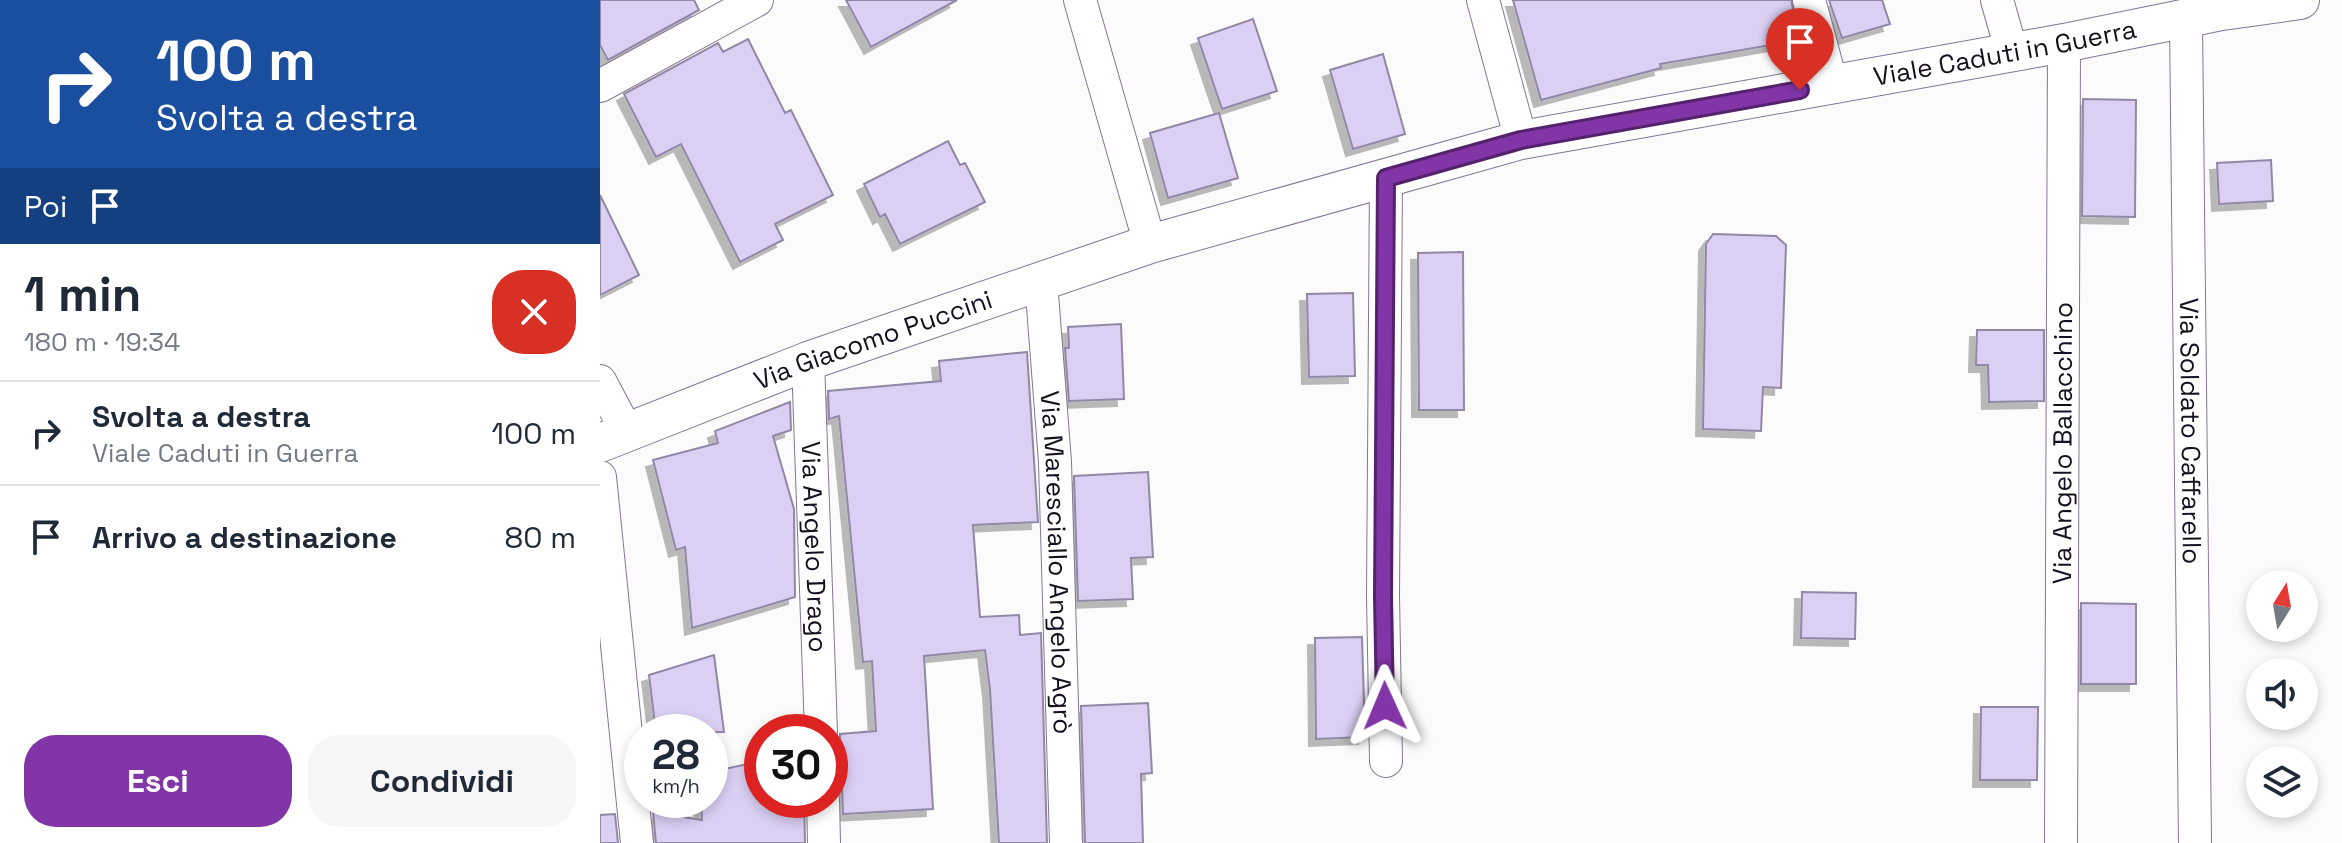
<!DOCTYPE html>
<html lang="it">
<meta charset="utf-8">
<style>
body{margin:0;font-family:"Space Grotesk",sans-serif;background:#f6f6f7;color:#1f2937;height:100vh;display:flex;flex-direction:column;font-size:30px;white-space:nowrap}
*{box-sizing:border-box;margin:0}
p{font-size:26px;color:#747a83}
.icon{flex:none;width:44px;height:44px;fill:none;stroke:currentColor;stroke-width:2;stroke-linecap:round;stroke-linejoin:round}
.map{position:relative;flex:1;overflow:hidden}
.sheet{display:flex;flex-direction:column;background:#fff;width:600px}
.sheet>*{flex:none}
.banner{background:#1a4fa0;color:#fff;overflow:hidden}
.needle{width:52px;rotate:11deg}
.tools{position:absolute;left:1646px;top:570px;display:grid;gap:16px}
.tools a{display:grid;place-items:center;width:72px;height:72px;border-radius:50%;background:#fff;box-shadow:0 4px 12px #0003;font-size:40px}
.speed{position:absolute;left:24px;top:714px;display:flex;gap:16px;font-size:40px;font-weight:700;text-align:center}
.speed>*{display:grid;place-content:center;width:104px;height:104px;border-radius:50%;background:#fff;box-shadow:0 4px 12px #0003;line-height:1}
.speed small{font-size:20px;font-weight:400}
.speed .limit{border:12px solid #d22;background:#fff;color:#111}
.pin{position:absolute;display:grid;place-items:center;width:68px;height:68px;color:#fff;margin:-82px -34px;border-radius:50% 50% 50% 0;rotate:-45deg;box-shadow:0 0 8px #0007}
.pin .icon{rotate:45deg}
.me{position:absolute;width:88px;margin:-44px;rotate:359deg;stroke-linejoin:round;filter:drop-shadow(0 0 6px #0008)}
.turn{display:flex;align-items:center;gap:28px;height:168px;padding:0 24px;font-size:36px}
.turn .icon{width:104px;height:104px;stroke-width:2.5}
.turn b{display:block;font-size:56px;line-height:68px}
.then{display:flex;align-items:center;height:76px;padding:0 24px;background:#0003;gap:16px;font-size:30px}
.round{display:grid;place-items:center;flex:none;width:84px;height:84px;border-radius:32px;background:#f6f6f7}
.summary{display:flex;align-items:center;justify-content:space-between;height:136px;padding:0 24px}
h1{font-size:48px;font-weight:600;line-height:60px}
.action{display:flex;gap:16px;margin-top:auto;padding:16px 24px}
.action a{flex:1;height:92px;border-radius:32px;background:#8135a6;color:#fff;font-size:32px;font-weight:600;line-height:92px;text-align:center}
.action a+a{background:#f6f6f7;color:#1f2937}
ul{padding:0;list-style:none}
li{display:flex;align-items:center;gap:24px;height:104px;padding:0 24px;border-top:2px solid #e0e1e3}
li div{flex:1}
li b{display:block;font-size:30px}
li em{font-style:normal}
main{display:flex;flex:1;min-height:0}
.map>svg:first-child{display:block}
.building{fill:#dbd0f4;stroke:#9188a6;stroke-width:2;filter:url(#shadow)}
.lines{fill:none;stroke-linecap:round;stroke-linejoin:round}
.minor-casing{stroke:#847692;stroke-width:34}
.tertiary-casing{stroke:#847692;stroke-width:40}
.minor{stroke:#fff;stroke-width:32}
.tertiary{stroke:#fff;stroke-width:38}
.route-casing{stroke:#54226c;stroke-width:20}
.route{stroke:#8135a6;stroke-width:14}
.labels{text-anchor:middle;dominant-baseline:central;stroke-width:8;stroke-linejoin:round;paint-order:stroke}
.street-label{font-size:26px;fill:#15101b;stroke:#fff}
</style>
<main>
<section class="sheet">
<div class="banner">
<div class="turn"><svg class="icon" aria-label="right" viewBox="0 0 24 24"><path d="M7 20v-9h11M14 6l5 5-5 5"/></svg><div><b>100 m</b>Svolta a destra</div></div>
<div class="then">Poi<svg class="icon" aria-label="arrive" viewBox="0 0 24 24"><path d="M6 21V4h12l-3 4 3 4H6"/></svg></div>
</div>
<div class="summary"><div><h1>1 min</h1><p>180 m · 19:34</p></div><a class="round" style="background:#d93025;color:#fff"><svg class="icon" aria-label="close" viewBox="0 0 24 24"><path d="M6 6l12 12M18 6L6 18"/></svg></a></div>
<ul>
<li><svg class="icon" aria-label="right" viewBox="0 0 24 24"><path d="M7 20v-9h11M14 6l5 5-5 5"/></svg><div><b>Svolta a destra</b><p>Viale Caduti in Guerra</p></div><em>100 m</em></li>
<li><svg class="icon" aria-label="arrive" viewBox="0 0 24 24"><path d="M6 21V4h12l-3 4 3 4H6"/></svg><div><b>Arrivo a destinazione</b></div><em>80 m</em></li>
</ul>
<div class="action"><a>Esci</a><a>Condividi</a></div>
</section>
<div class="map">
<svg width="1742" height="843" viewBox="0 0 1742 843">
<defs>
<filter id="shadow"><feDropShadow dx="-7" dy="7" stdDeviation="0" flood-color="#0004"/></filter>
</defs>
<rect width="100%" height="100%" fill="#fbfbfb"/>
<path class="building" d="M0 0H94L99 10 8 60 0 45Z
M246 0H357L271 47Z
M913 0H1191L1200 40 1060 64 1061 68 941 100Z
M1229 0H1282L1290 24 1242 38Z
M653 19 677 91 622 109 598 38Z
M148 39 185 113 191 110 233 195 175 224 183 240 140 262 81 144 56 157 24 94 118 43 123 52Z
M783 54 805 134 753 149 730 70Z
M1483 99 1536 100 1535 217 1482 216Z
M619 113 638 178 568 198 550 133Z
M348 141 360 165 365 163 385 202 300 244 285 214 280 217 264 184Z
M1671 160 1673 201 1619 204 1617 163Z
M0 195 39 275 0 295Z
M1113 234 1176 236 1186 245 1181 388 1163 387 1161 431 1103 429 1106 244Z
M863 252 864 410H819L818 253Z
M753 293 755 376 709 377 707 294Z
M521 324 524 399 469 401 465 348H469L468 327Z
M1377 330H1444V401L1389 402 1388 365H1376Z
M427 352 438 522 373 525 380 617 419 615 420 635 441 633 447 843H399L390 690 385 650 324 656 333 809 243 814 240 734 276 731 272 661 263 662 239 416 229 419 228 391 341 381 339 361Z
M190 402 191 430 173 436 194 509 195 597 92 628 85 547 76 550 53 460 118 443 115 431Z
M548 472 553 557 531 558 533 599 478 601 474 476Z
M1202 592 1256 593 1255 639 1201 638Z
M1481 603 1536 604V684H1481Z
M762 637 765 737 716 739 715 638Z
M114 655 124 732H56L49 675Z
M548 703 552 773 541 774 543 843H485L481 706Z
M1381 707H1438L1437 780H1380Z
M162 761V800H204L205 843H56L53 812 102 820 101 800H110V772Z
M15 814 18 843H0V815Z"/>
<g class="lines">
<defs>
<g id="minor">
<path d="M480 0 550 244"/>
<path d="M883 0 921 140"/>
<path d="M1209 0 1232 85"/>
<path d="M1397 0 1412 53"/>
<path id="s1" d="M1586 21 1595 843"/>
<path d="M0 86 157 0"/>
<path d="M786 178 783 596 786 761"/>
<path id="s2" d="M441 281 455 462 466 843"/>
<path id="s3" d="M208 361 221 732"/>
<path d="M0 381 27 432"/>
<path d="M0 477 37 843"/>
<path d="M223 800 224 843"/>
<path id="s4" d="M1461 843 1464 43"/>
</g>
<g id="tertiary">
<path id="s5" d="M0 443 208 361 550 244 921 140 1464 43 1622 11 1700 0"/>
</g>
</defs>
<use href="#minor" class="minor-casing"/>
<use href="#tertiary" class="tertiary-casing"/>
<use href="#minor" class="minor"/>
<use href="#tertiary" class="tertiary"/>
</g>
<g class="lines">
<defs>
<path id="route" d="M785 706 783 596 786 178 921 140 1200 90"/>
</defs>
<use href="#route" class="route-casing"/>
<use href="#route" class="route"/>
</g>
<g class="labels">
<g class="street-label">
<text stroke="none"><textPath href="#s5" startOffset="1462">Viale Caduti in Guerra</textPath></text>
<text stroke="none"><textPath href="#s5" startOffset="292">Via Giacomo Puccini</textPath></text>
<text stroke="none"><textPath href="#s1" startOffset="410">Via Soldato Caffarello</textPath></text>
<text stroke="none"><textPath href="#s4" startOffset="400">Via Angelo Ballacchino</textPath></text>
<text stroke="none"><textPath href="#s3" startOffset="186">Via Angelo Drago</textPath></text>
<text stroke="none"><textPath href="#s2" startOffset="282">Via Maresciallo Angelo Agrò</textPath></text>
</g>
</g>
</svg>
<div class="tools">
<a><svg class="needle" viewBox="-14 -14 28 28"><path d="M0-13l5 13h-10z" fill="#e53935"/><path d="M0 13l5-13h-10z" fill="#747a83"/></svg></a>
<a><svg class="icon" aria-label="sound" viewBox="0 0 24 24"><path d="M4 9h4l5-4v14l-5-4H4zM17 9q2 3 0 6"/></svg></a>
<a><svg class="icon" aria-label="layers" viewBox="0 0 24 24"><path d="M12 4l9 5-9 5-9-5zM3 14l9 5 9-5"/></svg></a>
</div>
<div class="speed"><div>28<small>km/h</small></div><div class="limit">30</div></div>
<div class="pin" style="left:1200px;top:90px;background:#d93025"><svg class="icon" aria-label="arrive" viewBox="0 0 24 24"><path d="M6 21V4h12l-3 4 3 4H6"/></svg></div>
<svg class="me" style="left:785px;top:706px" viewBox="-20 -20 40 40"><path d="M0-17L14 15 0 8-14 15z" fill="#8135a6" stroke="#fff" stroke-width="4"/></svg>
</div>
</main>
